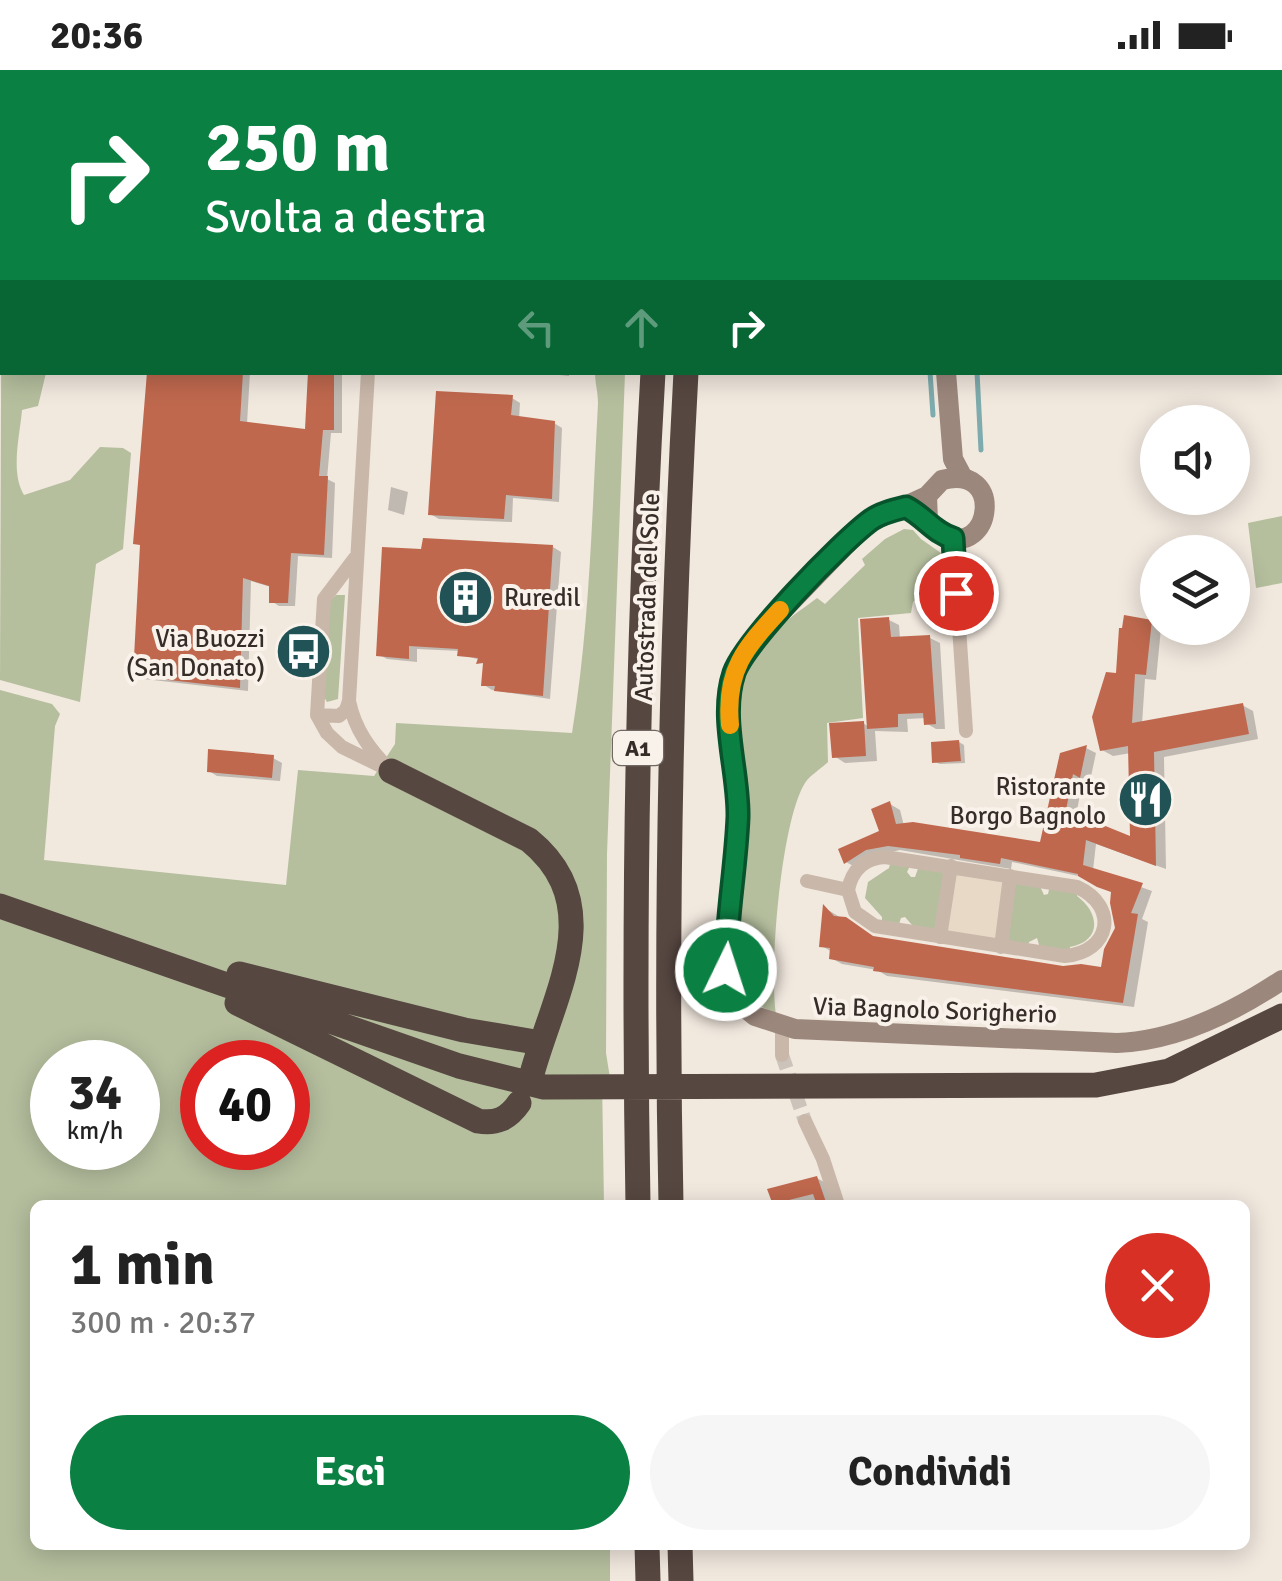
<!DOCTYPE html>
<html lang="it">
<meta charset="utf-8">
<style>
body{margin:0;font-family:Signika,sans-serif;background:#f6f6f6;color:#222;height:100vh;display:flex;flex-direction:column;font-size:38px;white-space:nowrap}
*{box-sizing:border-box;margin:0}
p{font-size:32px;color:#767676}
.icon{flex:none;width:55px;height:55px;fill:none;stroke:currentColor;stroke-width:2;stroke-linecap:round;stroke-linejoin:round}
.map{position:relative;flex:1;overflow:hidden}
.details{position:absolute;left:30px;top:1130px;width:1220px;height:350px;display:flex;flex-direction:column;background:#fff;border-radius:15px;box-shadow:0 5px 25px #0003}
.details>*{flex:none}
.top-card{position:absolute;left:0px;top:0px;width:1282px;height:305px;box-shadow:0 5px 25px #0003;background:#0b8043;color:#fff;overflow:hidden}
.tools{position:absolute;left:1140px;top:335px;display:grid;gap:20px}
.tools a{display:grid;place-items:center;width:110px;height:110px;border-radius:50%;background:#fff;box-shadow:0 5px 25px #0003;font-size:50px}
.speed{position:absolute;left:30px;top:970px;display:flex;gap:20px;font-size:50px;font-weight:700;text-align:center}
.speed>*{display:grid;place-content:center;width:130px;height:130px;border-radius:50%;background:#fff;box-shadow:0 5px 25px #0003;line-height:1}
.speed small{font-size:25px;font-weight:400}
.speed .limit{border:15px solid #d22;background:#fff;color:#111}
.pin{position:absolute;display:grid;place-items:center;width:85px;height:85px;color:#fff;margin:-42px;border:5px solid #fff;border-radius:50%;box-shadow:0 2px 10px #0007}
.me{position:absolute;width:110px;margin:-55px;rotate:4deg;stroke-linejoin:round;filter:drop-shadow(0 0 8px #0008)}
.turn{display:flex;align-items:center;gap:35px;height:210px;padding:0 40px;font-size:45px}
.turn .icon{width:130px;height:130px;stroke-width:2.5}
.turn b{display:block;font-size:70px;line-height:85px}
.lanes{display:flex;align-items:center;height:95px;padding:0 40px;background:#0003;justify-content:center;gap:50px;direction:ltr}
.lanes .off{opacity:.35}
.round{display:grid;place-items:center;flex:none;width:105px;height:105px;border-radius:52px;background:#f6f6f6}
.head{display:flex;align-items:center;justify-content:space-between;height:170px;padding:0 40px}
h1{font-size:60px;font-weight:700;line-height:75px}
.cta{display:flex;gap:20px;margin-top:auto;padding:20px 40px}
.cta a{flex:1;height:115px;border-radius:60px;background:#0b8043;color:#fff;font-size:40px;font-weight:700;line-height:115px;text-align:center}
.cta a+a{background:#f6f6f6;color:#222}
.status{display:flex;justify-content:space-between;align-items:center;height:70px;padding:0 50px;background:#fff;direction:ltr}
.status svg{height:28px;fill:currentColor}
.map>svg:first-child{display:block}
.green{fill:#b5bf9e;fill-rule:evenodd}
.plaza{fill:#e8d9c6}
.shadow{fill:#0003}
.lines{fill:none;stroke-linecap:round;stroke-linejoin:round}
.stream{stroke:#7eabad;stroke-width:5}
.canal{stroke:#7eabad;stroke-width:15}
.building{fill:#bf684e}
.street-tunnel{stroke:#ccc3ba;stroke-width:14;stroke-dasharray:14 7;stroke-linecap:butt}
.street{stroke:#c9b8aa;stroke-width:14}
.secondary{stroke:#9c877c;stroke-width:20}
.highway{stroke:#574741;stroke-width:25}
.route-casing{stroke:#07532c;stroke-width:25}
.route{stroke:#0b8043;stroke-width:18}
.slow{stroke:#f59e0b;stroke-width:18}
.labels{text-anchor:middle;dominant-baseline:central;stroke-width:8;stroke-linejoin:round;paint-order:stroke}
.shield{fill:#f9f2ea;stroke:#706863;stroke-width:2.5}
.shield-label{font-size:22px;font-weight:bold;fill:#362d29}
.poi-label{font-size:25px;fill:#362d29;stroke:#f9f2ea;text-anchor:end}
.street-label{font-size:25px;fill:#362d29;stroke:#f9f2ea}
</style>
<div class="status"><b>20:36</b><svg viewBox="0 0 49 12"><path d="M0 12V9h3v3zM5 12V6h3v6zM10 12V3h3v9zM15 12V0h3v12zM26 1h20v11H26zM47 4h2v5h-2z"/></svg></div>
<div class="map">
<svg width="1282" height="1511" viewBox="0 0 1282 1511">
<rect width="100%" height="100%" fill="#f1e8de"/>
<path class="green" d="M2 61V302L46 303 38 336 22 340C20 365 10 402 24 425L70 410 100 377 123 378 131 383 123 479 96 494 80 632 0 610Z
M595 303H625L607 784 606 983 610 1008 602 1009 604 1135H35V1475H610V1511H0V620L52 634 60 644 55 656 44 790 286 815 298 700 374 706 395 674 396 653 572 663C590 555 592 442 598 333 598 322 595 313 595 303ZM52 992H138V1078H52ZM202 992H288V1078H202Z
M1282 446V513L1256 518 1248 453Z
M904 459 913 460 921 469 941 483 944 516H938L925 527 919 526 913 532 911 543 858 548 863 648 827 653 828 692C821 699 810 705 805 713 781 751 769 899 776 944L746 929 735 907C736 853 745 799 745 745 746 696 727 637 750 591 765 563 792 547 817 528L825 534 865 495 862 489 885 469Z
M336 525H345L338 629 327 632 324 627 330 531Z
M891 790 911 794 907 802 911 807H915L919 796 949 800 938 864 912 855 905 847 901 848 898 857 882 854V847L865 828 868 812 889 798Z
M1011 808 1038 812 1044 825 1048 824 1050 815 1078 819 1077 826C1100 843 1102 871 1070 877L1069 883 1040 878 1037 868 1029 872 1028 877 1003 874Z"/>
<path class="plaza" d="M951 796 1010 806 1001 877 940 867Z"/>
<path class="shadow" d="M248 0H360L248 2Z
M443 0H584L443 2Z
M150 302H250L247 354 307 361 310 302H342V363H331L327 409 335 413 332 488 298 486 295 536H279L271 531V517L251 511 248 621 144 609 135 604Z
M532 302H569V306Z
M512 328 520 333 519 349 554 353 562 358 559 432 513 428 512 452 439 449 430 444Z
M391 417 408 422 404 445 388 440Z
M553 477 561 482 550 629 492 620 484 615 485 596 480 590 460 584V581L417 579V592L387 589 378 584 423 481Z
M889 550 899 555 900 569 930 568 940 573 945 659H936L926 653V648L907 649 908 662 875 661 877 691 845 693 834 686 863 653 869 657Z
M1151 552 1161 558 1156 610 1145 609 1142 654 1242 635 1253 641 1258 669 1164 687 1166 799 1096 774 1093 800 1152 821 1142 849 1148 852 1134 937 887 906 877 900 842 894 831 888 832 882 822 876 825 838 875 869 1063 899H1103L1117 858 1114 823 1083 807 1012 792 1011 799 900 780 878 785 857 798 846 792 883 762 890 734 900 740 904 756 1041 775 1062 685 1086 678 1096 683 1090 711 1083 708 1076 746 1132 770 1131 683 1113 686 1102 680 1118 606Z
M959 672 964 675 965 693 940 694 935 692Z
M273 688 282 693 280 711 217 706 209 701Z
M817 1108 829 1115 835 1135H819L818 1131 804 1135H775Z"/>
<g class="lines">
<path class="stream" d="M905 0V2
M961 0V2
M930 302 933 345
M977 302 981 380"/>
<path class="canal" d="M1253 0 1254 2
M1280 70 1282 75"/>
</g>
<path class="building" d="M147 302H243L240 351 305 359 308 302H334V360H323L319 406H328L324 485 291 483 288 533H269V516L243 508 240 618 133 606 140 475 133 474Z
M436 321 513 325 511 345 555 351 552 429 506 425 504 449 428 445Z
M423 468 553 475 543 626 494 621 495 616H481L483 593 476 594 478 588 457 586 458 579 409 576V589L376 586 382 477 421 479Z
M1124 545 1152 550 1146 605 1135 604 1132 653 1243 633 1249 664 1154 682 1156 796 1086 770 1083 795 1143 813 1131 843 1138 844 1123 933 873 901 874 897 829 889 830 878 819 877 823 834 834 846 846 847 873 866 1063 896 1081 894 1101 897 1104 879 1115 858 1110 833 1111 822 1097 817 1078 806V804L1001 788 1000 794 960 788V785L888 776 866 780 844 794 838 779 879 761 871 739 890 731 896 754 913 752 1040 772 1060 683 1087 675 1080 708 1073 704 1066 740 1130 766 1128 676 1100 681 1092 647 1106 602 1116 603 1119 558H1122Z
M889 547 891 567 930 565 936 654 924 655 923 643 898 644V657L867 659 860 549Z
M864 651 866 686 832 688 829 653Z
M959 670 961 691 932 693 931 672Z
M208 679 274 685 272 708 207 702Z
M817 1106 827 1135H817L813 1124 785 1131 786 1135H773L767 1119Z"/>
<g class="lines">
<path class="street-tunnel" d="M782 985 805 1051"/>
<path class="street" d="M384 2V0
M368 302 349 631C355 660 370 680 391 701
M953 468 966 661
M355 488 324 529 317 645 327 663 342 677 381 696
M317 645 339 646 346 640 349 631
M885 787 1077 817C1119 836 1111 882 1065 886L875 856 855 842 848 820C852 800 864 788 885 787Z
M807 811 848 820
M940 867 951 796
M1001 877 1010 806
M782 956V985
M805 1051 823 1089 838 1135"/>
<path class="secondary" d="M924 0V2
M946 302 953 389 963 408
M927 426 866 454 755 569 735 599 730 617 729 637 738 745 725 890 728 915 739 933 755 946 795 959 1117 973C1175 971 1234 942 1282 910
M906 437C921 444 930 460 944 466 992 487 1005 393 942 410L927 426 928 451"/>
<path class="highway" d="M670 2V0
M703 2V0
M391 701 529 770C608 834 556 920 533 1000
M0 836 459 996 544 1017 1096 1015 1169 1001 1282 946
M239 904 464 960 541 973
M237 933 478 1051C496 1054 508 1049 519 1033
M638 1135C633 857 637 580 653 302
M671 1135C665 858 671 579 686 302
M647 1475 648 1511
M680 1475 681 1511"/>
</g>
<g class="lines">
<defs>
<path id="route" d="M726 900C726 849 736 798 738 747 739 701 719 648 734 603 745 571 841 472 871 450 881 443 894 440 906 437 924 446 934 463 953 468L956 523"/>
</defs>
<use href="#route" class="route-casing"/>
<use href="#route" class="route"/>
<path class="slow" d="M730 655C725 600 745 578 780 540"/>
</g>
<defs>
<symbol id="building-disc" viewBox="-11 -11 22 22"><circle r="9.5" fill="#215356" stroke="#f9f2ea"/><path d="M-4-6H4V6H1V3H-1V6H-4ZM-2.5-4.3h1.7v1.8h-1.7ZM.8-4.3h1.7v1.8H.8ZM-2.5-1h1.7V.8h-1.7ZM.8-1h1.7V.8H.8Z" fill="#fff"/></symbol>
<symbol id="bus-disc" viewBox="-11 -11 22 22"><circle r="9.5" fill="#215356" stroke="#f9f2ea"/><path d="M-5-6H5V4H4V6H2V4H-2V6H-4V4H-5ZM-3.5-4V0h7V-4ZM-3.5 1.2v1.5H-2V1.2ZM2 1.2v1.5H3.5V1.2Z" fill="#fff"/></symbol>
<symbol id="restaurant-disc" viewBox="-11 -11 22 22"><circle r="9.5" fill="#215356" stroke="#f9f2ea"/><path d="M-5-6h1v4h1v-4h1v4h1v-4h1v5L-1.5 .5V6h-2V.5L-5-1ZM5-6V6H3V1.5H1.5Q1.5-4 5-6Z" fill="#fff"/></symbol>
</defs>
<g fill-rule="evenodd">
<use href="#building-disc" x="434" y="496" width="63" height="63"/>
<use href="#bus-disc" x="272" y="550" width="63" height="63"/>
<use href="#restaurant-disc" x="1114" y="698" width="63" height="63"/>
</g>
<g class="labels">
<rect class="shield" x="613" y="661" width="50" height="34" rx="8"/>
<g class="shield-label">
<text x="638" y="678">A1</text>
</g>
<g class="poi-label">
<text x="504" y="527" text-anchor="start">Ruredil</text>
<text x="265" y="568">Via Buozzi<tspan x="265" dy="29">(San Donato)</tspan></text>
<text x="1106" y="716">Ristorante<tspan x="1106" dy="29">Borgo Bagnolo</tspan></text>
</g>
<g class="street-label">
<text transform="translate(647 527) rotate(-88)">Autostrada del Sole</text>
<text transform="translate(935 940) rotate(2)">Via Bagnolo Sorigherio</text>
</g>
</g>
</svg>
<div class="tools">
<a><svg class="icon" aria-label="sound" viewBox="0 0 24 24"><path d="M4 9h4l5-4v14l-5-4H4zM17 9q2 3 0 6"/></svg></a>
<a><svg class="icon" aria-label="layers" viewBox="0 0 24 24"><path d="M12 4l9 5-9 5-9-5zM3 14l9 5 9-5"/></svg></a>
</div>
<div class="speed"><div>34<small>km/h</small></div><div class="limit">40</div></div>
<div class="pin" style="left:956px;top:523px;background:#d93025"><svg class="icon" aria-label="arrive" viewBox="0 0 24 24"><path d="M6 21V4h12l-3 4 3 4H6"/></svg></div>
<svg class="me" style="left:726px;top:900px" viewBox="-20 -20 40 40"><circle r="17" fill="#0b8043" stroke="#fff" stroke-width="3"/><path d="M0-11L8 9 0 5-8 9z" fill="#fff"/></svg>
<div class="top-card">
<div class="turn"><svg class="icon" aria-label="right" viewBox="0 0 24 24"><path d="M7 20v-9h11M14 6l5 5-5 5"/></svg><div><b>250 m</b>Svolta a destra</div></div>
<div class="lanes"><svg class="icon off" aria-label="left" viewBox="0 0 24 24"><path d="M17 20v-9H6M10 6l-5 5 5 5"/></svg><svg class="icon off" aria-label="ahead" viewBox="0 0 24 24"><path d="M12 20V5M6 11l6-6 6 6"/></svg><svg class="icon" aria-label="right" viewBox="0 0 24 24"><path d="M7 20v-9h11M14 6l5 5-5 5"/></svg></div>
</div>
<section class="details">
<div class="head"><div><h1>1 min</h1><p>300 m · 20:37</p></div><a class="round" style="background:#d93025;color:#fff"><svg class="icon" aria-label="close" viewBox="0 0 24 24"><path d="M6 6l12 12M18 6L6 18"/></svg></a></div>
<div class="cta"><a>Esci</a><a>Condividi</a></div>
</section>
</div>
